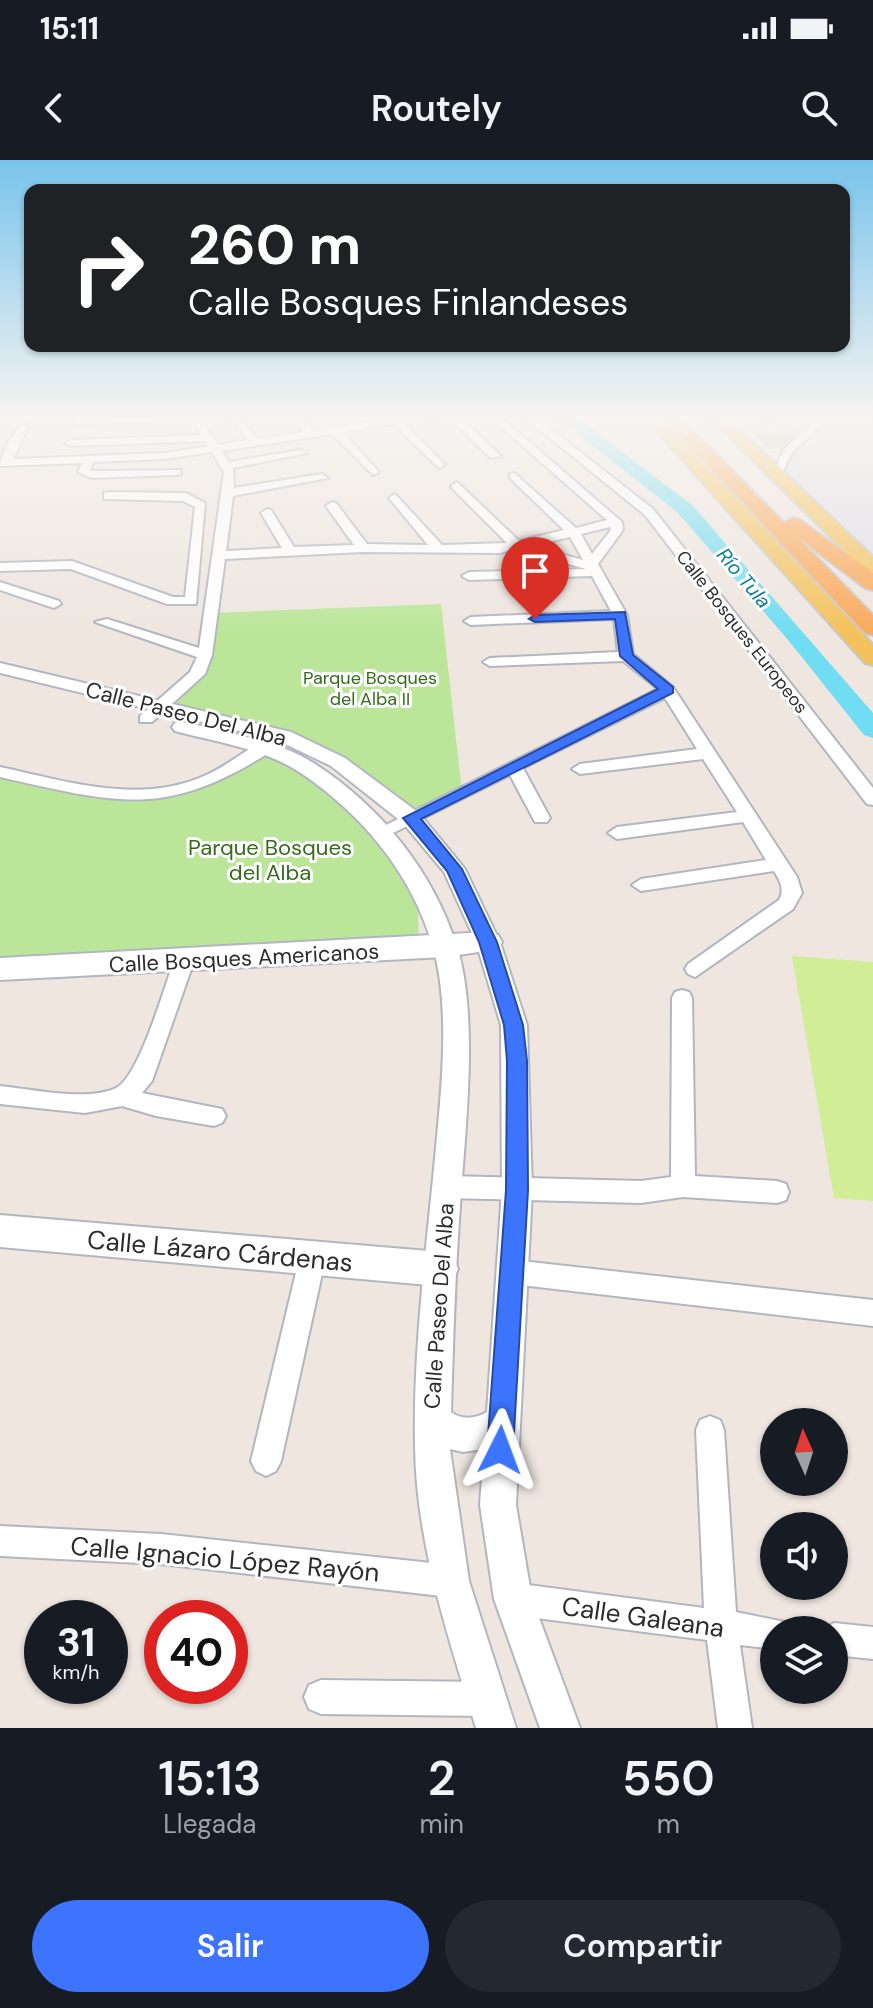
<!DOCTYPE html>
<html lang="es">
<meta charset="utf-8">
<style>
body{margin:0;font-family:"DM Sans",sans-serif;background:#242831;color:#f1f3f6;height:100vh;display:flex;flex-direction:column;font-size:30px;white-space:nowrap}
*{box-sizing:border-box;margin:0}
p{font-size:26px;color:#9ea1a6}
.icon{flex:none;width:44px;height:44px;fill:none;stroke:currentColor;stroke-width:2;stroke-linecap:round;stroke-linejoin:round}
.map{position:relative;height:1568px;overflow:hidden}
.panel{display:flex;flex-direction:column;background:#171b24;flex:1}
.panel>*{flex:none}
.top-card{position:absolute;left:24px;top:24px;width:826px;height:168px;border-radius:16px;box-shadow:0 2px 6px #0004;background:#202124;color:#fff;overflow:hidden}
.needle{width:52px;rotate:357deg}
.buttons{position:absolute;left:760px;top:1248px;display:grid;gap:16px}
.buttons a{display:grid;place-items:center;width:88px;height:88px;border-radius:50%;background:#171b24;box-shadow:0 2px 6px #0004;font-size:40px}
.speed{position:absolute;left:24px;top:1440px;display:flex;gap:16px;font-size:40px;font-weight:700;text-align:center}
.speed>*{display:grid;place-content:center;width:104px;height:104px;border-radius:50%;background:#171b24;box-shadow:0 2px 6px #0004;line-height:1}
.speed small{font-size:20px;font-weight:400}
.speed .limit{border:12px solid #d22;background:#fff;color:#111}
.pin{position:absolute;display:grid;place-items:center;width:68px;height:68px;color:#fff;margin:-82px -34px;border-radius:50% 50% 50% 0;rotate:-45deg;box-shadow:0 0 8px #0007}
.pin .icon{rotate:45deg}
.me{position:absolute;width:88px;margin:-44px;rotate:3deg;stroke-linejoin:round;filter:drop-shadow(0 0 6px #0008)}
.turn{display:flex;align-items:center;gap:28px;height:168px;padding:0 32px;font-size:36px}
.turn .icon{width:104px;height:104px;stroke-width:2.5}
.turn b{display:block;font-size:56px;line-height:68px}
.eta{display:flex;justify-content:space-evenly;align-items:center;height:136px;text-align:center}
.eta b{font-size:48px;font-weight:600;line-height:56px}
.button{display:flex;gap:16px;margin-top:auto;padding:16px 32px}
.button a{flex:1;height:92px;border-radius:48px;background:#3c74fe;color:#fff;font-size:32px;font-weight:600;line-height:92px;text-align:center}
.button a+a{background:#242831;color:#f1f3f6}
.status{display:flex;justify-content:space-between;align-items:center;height:56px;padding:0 40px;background:#171b24;direction:ltr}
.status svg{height:22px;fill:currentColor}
header{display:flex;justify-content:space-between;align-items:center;height:104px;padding:0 32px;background:#171b24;font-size:36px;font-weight:600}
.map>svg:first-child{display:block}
.industrial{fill:#e0dfe7}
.green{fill:#bbe69a}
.pitch{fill:#d1ed96}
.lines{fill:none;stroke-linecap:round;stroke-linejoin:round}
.river{fill:#70ddf2;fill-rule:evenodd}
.building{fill:#c6c1ba;stroke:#cac2b8;stroke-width:2}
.minor-casing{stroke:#b2b6c0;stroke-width:4}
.tertiary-casing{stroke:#b2b6c0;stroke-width:4}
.secondary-casing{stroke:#b2b6c0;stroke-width:4}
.primary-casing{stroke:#c8c8c8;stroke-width:4}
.trunk-casing{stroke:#c8c8c8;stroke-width:4}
.minor{fill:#fff;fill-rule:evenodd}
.tertiary{fill:#fff;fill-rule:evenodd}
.secondary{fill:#fff;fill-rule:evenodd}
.primary{fill:#f4c25d;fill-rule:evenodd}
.trunk{fill:#faa95b;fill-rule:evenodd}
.route{fill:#3c74fe;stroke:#274ba5;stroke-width:2}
.labels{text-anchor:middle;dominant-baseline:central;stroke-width:6;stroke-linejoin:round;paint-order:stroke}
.far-street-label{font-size:18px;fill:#2c2c2c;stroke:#fff}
.far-park-label{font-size:18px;fill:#336d19;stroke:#fff}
.far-water-label{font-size:20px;font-style:italic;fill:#0a7ea3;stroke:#fff}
.street-label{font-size:22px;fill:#2c2c2c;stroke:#fff}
.park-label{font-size:22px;fill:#336d19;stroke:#fff}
.near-street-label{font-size:26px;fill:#2c2c2c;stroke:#fff}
</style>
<div class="status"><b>15:11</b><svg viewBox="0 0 49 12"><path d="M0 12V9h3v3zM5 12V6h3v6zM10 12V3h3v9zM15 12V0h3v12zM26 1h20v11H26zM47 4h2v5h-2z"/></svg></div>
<header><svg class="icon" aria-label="back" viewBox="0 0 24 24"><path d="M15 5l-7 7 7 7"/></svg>Routely<svg class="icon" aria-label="search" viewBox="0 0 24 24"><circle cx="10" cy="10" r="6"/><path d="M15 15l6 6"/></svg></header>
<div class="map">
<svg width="873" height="1568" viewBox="0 0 873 1568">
<rect width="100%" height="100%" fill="#eee6df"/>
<path class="industrial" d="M850 254H873V401L777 313Z"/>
<path class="green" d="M441 444 462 633 411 658 284 576 162 545 197 514 210 453Z
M266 589 307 608 417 721 419 784 0 809V612C62 625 134 649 196 628 222 620 244 603 266 589Z"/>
<path class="pitch" d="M792 796 873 802V1041L834 1038Z"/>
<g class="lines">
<path class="river" d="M553 254H572L692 345 873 553V578L864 575 789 481 678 353Z"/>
</g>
<path class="building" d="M796 271 782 287 769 288 755 274Z"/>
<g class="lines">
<defs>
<path id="minor" d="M198 254 218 285 247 280 228 254H238L257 279 303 272 289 254H300L313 270 419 254H456L501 296 491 298 445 254 404 263 443 303 445 305 439 308 393 264 343 272 379 312 373 315 332 274 222 291 229 302 301 290 307 293 233 308 234 328 322 314 328 318 233 336 226 391 282 388 261 353 267 349 271 350 294 387 354 385 326 346 332 342 336 343 367 384 428 385 389 338 395 334 442 385 507 383 453 329 451 326 457 322 519 381 564 370 510 318V314L514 313 576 368 607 360 486 254H497L622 362 623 370 598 404 627 455 633 494 673 527 797 717 802 733 793 749 695 817 688 814 685 809 688 804 779 740C785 729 780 721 774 711L641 731 632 725 641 719 766 700 743 662 617 679 608 673 617 667 737 652 703 599 580 614 572 609 580 604 697 589 665 538 523 608 550 658 547 662H535L510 615 389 675 383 677 374 671 658 529 623 501 490 506 483 502 490 498 618 492 614 459 471 465 464 461 471 457 611 451 592 416 469 420 462 416 469 412 586 409 515 389 500 393 363 392 225 399 212 495 205 514 152 562H140V556L190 512 197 497 95 462 107 459 199 488 224 312 212 292 166 299 93 302 90 311 181 310V314L177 315 91 318 78 312 82 303 0 306C1 294 13 271 23 264L28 267 13 299 166 293 208 286 205 281 71 286 65 283 71 280 201 275 192 261 73 264 72 262 77 259ZM610 367 611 370 592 394 581 374ZM570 377 583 400 531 386Z
M520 254H532L653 349 873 628V645L867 644 645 355Z
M709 254H780L753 262Z
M822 254H833L792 293 781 315H773L783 290Z
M108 332 186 333 205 343 196 444H167L71 409 0 411V403L72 401 173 437H185L195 347 183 341 104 339V333Z
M0 422 59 441 61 444 54 448 0 430Z
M284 571 292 576 290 579C173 658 131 647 0 617V607C66 621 139 645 204 616 229 606 261 577 284 571Z
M184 794 194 801 152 921 142 933 222 949 226 956 222 963 214 966 156 956 122 946 85 953 0 944V926C31 929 88 942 116 928 139 917 164 828 174 801Z
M682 830 689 832 692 838 695 1016 777 1021 786 1024 789 1032 786 1040 777 1043 683 1037 641 1043 447 1038 438 1035 435 1027 438 1019 447 1016 641 1021 671 1017 672 838 675 832Z
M312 1088 321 1092 325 1100 281 1301 276 1311 266 1316 256 1311 251 1301 299 1100 303 1092Z
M512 1100 873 1140V1166L512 1124 503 1121 499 1112 503 1103Z
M710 1256 720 1260 724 1270 736 1452 785 1462 789 1470H774V1489L740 1485 752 1568H718L707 1480 513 1455 502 1450 497 1439 502 1428 513 1423 704 1448 696 1270 700 1260Z
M0 1366 161 1374 450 1405 461 1410 466 1421 461 1432 450 1437 161 1404 0 1396Z
M834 1463 873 1467V1499L834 1495V1470H822Z
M321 1520 485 1522 497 1527 502 1539 497 1551 485 1556 321 1554 309 1549 304 1537 309 1525Z"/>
<path id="tertiary" d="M0 503 291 572 345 598 419 653 465 709 500 782 527 865 532 1030 516 1345 532 1439 580 1568H540L494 1439 480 1345 484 1289 463 1292 450 1289 469 1421 516 1568H476C448 1476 416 1383 415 1286 413 1192 426 1092 435 998 441 933 451 849 433 787 412 714 363 655 301 613 265 589 216 582 175 571L172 567 175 563H189C230 574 278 580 315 604 381 647 433 711 457 787 479 857 465 972 460 1046 455 1115 453 1183 451 1252 461 1260 475 1259 487 1252L502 1030 501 865 476 782 444 712 403 663 331 606 277 580 0 513Z"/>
<path id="secondary" d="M488 772 498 775 502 782 498 789 445 797 0 820V798Z
M0 1055 440 1092 453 1097 458 1109 453 1121 440 1126 0 1087Z"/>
<path id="primary" d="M641 254H658L873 485V505L865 503Z
M706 254H723L873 397V414L866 412Z"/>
<path id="trunk" d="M660 254H677L784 363 793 358 800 360 873 413V430L865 428 796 376 873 455V475L865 473Z"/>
</defs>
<use href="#minor" class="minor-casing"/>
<use href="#tertiary" class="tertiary-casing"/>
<use href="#secondary" class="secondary-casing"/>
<use href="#primary" class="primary-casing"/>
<use href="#trunk" class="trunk-casing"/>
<use href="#minor" class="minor"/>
<use href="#tertiary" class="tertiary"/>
<use href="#secondary" class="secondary"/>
<use href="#primary" class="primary"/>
<use href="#trunk" class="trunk"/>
</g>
<linearGradient id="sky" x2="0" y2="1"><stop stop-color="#78c4ec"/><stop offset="0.54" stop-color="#f7f4f1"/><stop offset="1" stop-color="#f7f4f1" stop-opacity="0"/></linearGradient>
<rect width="873" height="474" fill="url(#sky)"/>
<path class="route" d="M625 452 633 495 673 527V533L421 659 462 709 497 782 523 865 527 901 528 1030 513 1290 509 1300 500 1304 490 1300 487 1290 506 1030 507 901 504 865 479 782 447 711 403 658 658 529 620 496 615 459 535 462 529 459 535 455Z"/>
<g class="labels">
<g class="far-street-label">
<text transform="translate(742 472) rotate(52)">Calle Bosques Europeos</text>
</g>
<g class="far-park-label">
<text x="370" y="518">Parque Bosques<tspan x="370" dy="21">del Alba II</tspan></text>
</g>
<g class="far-water-label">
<text transform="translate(744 418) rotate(50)">Río Tula</text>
</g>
<g class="street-label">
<text transform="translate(186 554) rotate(14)">Calle Paseo Del Alba</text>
<text transform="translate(244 798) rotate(-3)">Calle Bosques Americanos</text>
<text transform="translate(439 1146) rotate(-86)">Calle Paseo Del Alba</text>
</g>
<g class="park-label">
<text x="270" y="687">Parque Bosques<tspan x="270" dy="25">del Alba</tspan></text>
</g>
<g class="near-street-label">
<text transform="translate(220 1091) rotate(5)">Calle Lázaro Cárdenas</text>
<text transform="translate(225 1399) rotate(5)">Calle Ignacio López Rayón</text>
<text transform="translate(643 1457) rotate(8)">Calle Galeana</text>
</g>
</g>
</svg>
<div class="buttons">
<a><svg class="needle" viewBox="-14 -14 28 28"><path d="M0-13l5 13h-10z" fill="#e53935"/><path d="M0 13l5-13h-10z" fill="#9ea1a6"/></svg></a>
<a><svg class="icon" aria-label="sound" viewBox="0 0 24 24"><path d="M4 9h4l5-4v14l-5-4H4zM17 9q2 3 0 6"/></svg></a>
<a><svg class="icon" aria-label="layers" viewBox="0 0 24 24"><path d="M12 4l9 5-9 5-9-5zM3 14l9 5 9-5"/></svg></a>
</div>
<div class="speed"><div>31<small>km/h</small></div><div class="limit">40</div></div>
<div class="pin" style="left:535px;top:459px;background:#d93025"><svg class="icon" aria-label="arrive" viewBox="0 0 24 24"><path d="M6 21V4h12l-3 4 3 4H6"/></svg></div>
<svg class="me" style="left:500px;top:1290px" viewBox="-20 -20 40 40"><path d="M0-17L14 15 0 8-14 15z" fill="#3c74fe" stroke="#fff" stroke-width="4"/></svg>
<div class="top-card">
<div class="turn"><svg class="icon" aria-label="right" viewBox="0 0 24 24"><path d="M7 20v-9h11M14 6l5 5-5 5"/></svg><div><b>260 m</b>Calle Bosques Finlandeses</div></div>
</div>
</div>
<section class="panel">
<div class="eta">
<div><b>15:13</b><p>Llegada</p></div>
<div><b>2</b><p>min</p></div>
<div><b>550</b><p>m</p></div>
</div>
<div class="button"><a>Salir</a><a>Compartir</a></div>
</section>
